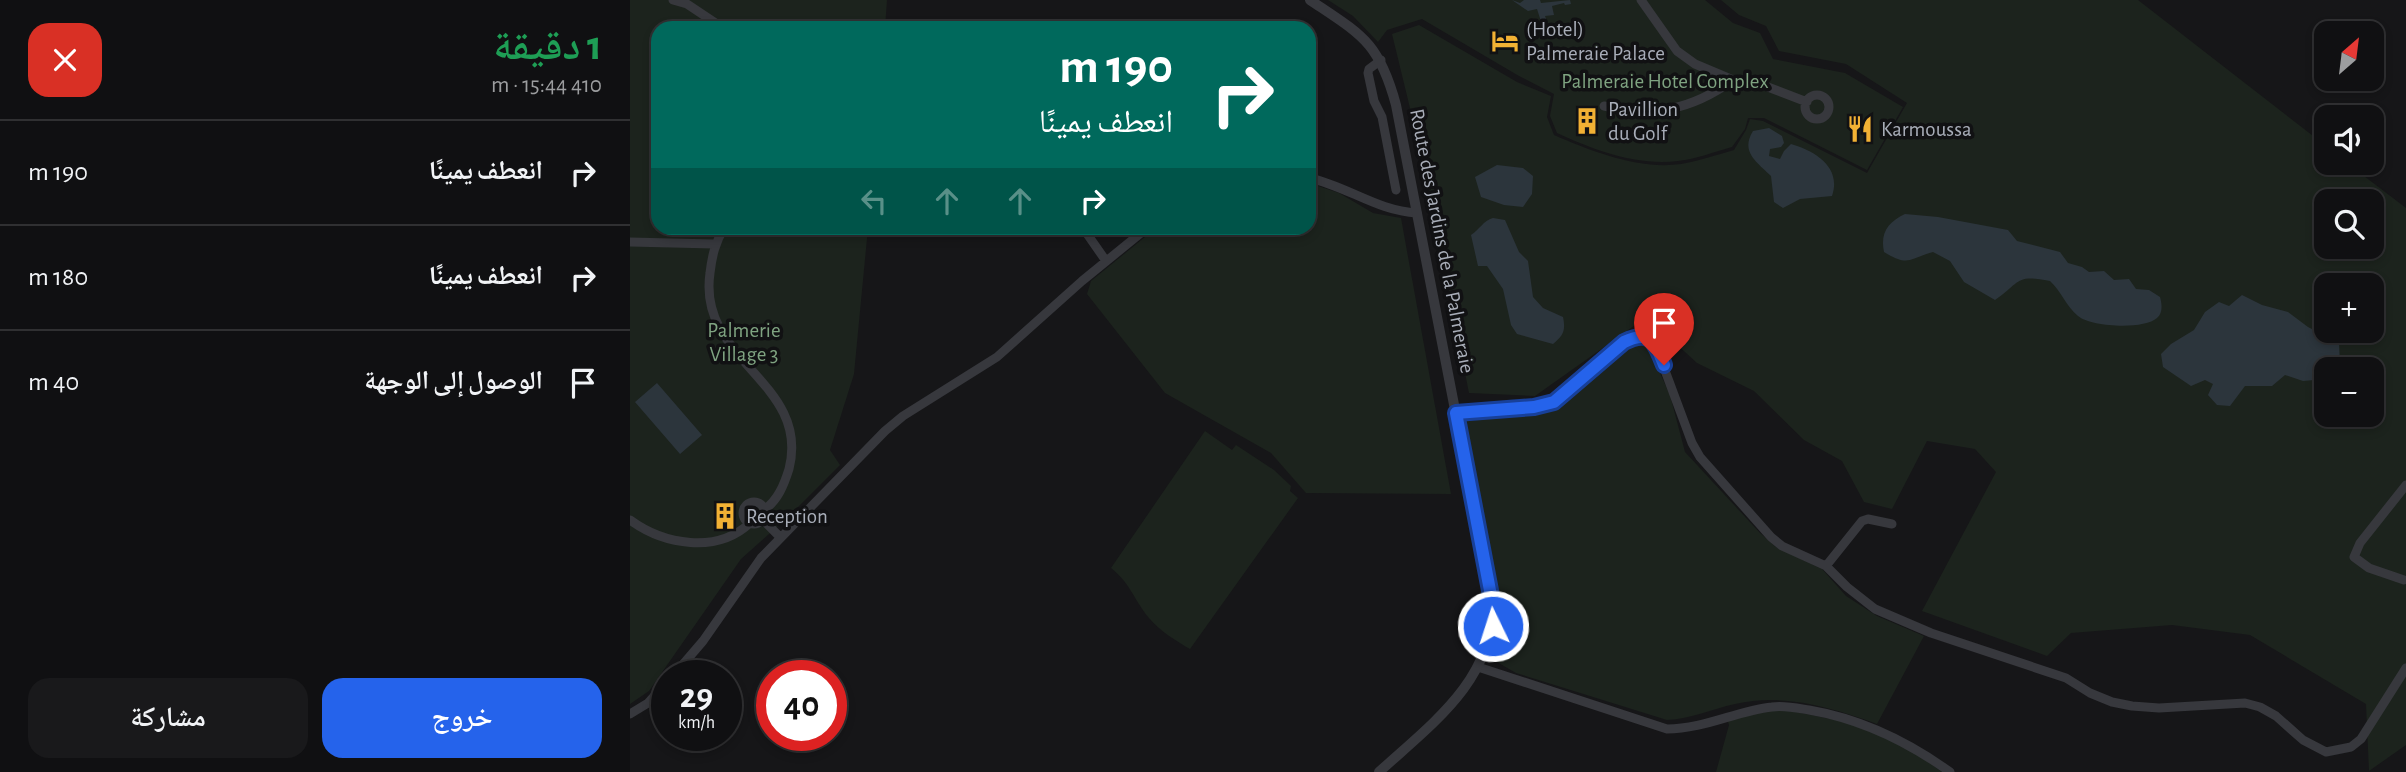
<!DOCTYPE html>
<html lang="ar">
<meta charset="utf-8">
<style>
body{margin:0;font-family:"Alegreya Sans","Noto Naskh Arabic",sans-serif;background:#19191b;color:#f1f3f6;direction:rtl;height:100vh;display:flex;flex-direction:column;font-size:26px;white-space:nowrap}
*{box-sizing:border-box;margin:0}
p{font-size:23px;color:#9c9d9f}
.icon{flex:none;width:38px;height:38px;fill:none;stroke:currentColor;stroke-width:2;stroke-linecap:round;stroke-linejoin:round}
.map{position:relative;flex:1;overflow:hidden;direction:ltr}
.panel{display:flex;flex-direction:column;background:#101012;width:630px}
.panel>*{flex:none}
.hud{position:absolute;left:21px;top:21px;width:665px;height:214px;border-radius:21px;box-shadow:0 4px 10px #0003,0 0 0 2px #303032;direction:rtl;background:#00695c;color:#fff;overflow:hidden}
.needle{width:46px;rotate:28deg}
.controls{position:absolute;left:1684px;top:21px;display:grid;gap:14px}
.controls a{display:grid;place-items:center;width:70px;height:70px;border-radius:14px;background:#101012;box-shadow:0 4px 10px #0003,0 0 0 2px #303032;font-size:35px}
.speed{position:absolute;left:21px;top:660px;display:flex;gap:14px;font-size:35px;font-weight:700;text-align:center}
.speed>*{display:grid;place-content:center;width:91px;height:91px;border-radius:50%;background:#101012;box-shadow:0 4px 10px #0003,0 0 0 2px #303032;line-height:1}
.speed small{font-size:18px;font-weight:400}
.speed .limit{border:10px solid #d22;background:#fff;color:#111}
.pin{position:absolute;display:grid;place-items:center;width:60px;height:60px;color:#fff;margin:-72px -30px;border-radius:50% 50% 50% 0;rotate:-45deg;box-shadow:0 0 7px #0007}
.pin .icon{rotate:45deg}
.me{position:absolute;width:77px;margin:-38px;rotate:356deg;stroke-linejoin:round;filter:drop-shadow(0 0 5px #0008)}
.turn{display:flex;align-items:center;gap:24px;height:147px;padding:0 28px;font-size:32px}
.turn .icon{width:91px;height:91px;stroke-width:2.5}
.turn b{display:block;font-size:49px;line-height:60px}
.lanes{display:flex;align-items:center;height:66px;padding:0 28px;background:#0003;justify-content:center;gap:35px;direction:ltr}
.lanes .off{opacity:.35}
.round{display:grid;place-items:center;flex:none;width:74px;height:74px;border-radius:21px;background:#19191b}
.head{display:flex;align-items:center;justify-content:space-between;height:119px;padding:0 28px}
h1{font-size:42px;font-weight:600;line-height:52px;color:#1e9e55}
.action{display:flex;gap:14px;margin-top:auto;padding:14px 28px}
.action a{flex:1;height:80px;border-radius:21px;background:#2563eb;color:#fff;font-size:28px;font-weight:600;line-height:80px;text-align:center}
.action a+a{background:#19191b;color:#f1f3f6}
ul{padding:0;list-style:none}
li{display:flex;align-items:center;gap:21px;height:105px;padding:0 28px;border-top:2px solid #303032}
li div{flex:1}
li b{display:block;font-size:26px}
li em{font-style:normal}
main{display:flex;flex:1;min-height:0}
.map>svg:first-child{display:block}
.green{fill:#1c231d;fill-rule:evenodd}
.water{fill:#2c353c}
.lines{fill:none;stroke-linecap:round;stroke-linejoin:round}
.minor{stroke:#37383d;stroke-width:9}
.tertiary{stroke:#37383d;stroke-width:10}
.route-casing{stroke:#184099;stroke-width:18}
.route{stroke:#2563eb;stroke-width:12}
.labels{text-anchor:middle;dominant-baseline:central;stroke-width:7;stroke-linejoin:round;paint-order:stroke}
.poi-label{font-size:21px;fill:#a8adb8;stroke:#111113;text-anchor:start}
.park-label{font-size:21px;fill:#7fa381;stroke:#111113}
.street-label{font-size:21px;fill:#a8adb8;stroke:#111113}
</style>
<main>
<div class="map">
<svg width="1776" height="772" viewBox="0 0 1776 772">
<rect width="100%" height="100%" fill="#161618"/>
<path class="green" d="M0 0H257L255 28H28V228H238L224 374 200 450 210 465 157 518 111 559 19 691 0 704Z
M698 0H1075L1103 23 1130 33 1143 59 1215 73 1273 107 1237 170 1134 118H1118L1115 129 1102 147C1084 152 1066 159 1048 161 1006 166 964 150 927 133L920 116 924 94 889 76 792 19 757 30 748 42 723 16Z
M1091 0H1508L1696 146V163H1717L1776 208V745L1739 771 1736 704 1620 635 1542 625 1441 633 1417 656 1292 611 1366 472 1345 449 1297 441 1262 509 1234 502 1212 461 1174 440 1124 391 1067 363 1043 341 1008 323 905 396 839 393 796 174 762 34 789 25 887 82 921 96 917 117 924 135C961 151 1009 170 1051 164 1069 161 1086 155 1104 150L1116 130 1120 119 1133 121 1237 173 1277 103 1216 64 1149 51 1136 26 1109 15ZM1696 201H1741V247H1696ZM1696 285H1741V331H1696ZM1696 369H1741V415H1696Z
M679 183 709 193 743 213 771 218 821 494 676 493 641 453 535 393 457 294 461 281 526 228H679Z
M1010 340 1019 349 1040 395 1055 452 1130 533 1146 547 1192 569 1216 596 1247 616 1294 636 1247 724C1200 707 1154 693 1105 704 1082 709 1061 719 1037 720L886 673 867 662 861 654 866 625 865 596 832 423 835 417 845 414 913 409 941 392 990 349 1001 342Z
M575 431 602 450 606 445 644 470 661 486 660 491 668 498 560 649C546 641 530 631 519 618 504 600 501 584 481 568Z
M1152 709 1220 723 1277 747 1312 772H1086L1099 725 1097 718Z"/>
<path class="water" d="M882 0 890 3 894 0H910L911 3 940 0 941 4 935 5 934 3 922 6 924 15 915 16 922 35 916 37 907 9 898 11Z
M1139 128 1152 136 1154 143 1151 147 1140 149 1139 156 1150 159 1154 151 1161 144C1185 151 1212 167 1202 196L1170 199 1153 208 1144 202 1141 176C1127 162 1110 152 1123 131Z
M867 165 893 168 903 176 902 194 893 207 874 205 851 197 845 177Z
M1275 214 1308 217 1378 230 1387 241 1430 252 1438 263 1452 267 1459 272 1474 271 1484 280 1499 279 1506 289 1519 290 1530 297C1532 304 1533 313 1527 318 1514 330 1461 327 1448 316 1436 306 1431 291 1420 281 1385 274 1391 282 1365 300L1334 282 1320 261 1303 252C1278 259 1279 267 1254 252 1250 233 1258 222 1275 214Z
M863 218 875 220 889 252 898 261 903 297 913 308 933 317C936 331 933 336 923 344L887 334 881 325 873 289 857 266H848L841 235C850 229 853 221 863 218Z
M1612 295 1632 305 1658 312 1678 327 1709 343 1710 363 1705 369H1696V379L1673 381 1655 375 1642 386H1615L1600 406 1587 405 1578 395 1583 384 1575 380 1561 386 1533 367 1531 354 1541 344 1564 330 1575 312 1589 302 1599 306Z
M27 383 72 435 50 454 5 402Z"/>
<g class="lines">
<path class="minor" d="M43 0 57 4 93 28
M1011 0 1047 51 1065 64 1103 80 1130 84 1177 102
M751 60 739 69 738 73 744 101 752 117 766 190
M1175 107a12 12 0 1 1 24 0a12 12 0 1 1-24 0Z
M974 106C1024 117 1061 110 1103 80
M679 178C717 186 747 211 787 213
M94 228C85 243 82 256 80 273 67 361 181 382 159 469 154 485 148 500 134 510
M453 228 476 261
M0 242 84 244
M826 413C849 410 904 411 923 402 956 386 975 340 1014 336L1022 340 1027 349 1062 443 1070 457 1141 537 1152 546 1196 566 1217 587 1245 609 1301 633 1436 678 1460 693 1482 702 1502 706 1529 708 1615 703 1630 707 1646 716 1673 740 1696 752 1721 747 1731 739 1776 668
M113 513a11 11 0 1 1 22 0a11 11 0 1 1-22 0Z
M0 520C34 545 87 554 120 523
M133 520 150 537
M1196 566 1232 521 1238 519 1262 524
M1774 580 1739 568 1724 557 1730 543 1776 485
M848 667 1037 729C1074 729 1106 711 1142 707 1154 705 1167 708 1179 710 1232 719 1277 741 1320 772
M43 676 73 641 131 558 255 431 273 416 367 357 452 281 517 228
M0 714 18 703 37 682"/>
<path class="tertiary" d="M680 0C732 35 749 42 766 105L863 606C862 682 800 725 749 772"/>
</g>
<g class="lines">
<defs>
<path id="route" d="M863 626V606L826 413 904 407 924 402 994 342C1021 329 1025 342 1034 365"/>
</defs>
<use href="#route" class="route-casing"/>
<use href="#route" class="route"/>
</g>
<defs>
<symbol id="hotel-bare" viewBox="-9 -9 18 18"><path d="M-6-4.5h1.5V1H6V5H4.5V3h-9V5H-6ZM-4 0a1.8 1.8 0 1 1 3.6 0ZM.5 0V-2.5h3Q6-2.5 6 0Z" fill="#f2b134" stroke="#111113" stroke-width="2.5" paint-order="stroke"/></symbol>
<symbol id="building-bare" viewBox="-9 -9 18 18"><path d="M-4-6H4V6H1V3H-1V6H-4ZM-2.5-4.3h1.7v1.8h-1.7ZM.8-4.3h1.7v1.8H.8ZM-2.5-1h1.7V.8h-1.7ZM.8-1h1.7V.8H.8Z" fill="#f2b134" stroke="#111113" stroke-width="2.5" paint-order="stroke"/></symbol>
<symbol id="restaurant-bare" viewBox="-9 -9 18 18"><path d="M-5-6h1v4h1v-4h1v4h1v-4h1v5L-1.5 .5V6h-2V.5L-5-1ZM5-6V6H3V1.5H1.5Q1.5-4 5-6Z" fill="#f2b134" stroke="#111113" stroke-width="2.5" paint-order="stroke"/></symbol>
</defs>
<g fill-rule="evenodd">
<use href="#hotel-bare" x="856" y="22" width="38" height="38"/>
<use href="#building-bare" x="938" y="102" width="38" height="38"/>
<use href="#restaurant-bare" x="1211" y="110" width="38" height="38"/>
<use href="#building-bare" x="76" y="497" width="38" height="38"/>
</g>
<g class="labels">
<g class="poi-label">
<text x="896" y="29">(Hotel)<tspan x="896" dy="24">Palmeraie Palace</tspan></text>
<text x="978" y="109">Pavillion<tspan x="978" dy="24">du Golf</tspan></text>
<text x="1251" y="129">Karmoussa</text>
<text x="116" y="516">Reception</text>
</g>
<g class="park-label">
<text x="1035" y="81">Palmeraie Hotel Complex</text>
<text x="114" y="330">Palmerie<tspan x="114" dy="24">Village 3</tspan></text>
</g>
<g class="street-label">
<text transform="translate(812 241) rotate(79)">Route des Jardins de la Palmeraie</text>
</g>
</g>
</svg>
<div class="controls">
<a><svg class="needle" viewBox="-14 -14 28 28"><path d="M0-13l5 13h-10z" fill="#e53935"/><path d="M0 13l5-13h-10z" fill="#9c9d9f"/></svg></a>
<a><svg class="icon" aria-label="sound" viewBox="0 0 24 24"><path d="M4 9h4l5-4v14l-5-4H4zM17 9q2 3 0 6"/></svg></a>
<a><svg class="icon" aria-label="search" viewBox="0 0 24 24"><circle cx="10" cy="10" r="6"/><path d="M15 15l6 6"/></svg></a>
<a>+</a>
<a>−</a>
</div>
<div class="speed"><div>29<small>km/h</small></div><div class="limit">40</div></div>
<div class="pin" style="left:1034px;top:365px;background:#d93025"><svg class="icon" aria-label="arrive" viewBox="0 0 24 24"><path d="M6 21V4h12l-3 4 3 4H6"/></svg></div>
<svg class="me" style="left:863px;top:626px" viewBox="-20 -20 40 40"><circle r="17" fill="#2563eb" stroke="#fff" stroke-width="3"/><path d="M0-11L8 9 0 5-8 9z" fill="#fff"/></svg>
<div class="hud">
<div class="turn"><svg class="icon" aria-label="right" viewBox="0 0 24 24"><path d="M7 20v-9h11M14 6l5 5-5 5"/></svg><div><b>190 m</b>انعطف يمينًا</div></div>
<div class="lanes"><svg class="icon off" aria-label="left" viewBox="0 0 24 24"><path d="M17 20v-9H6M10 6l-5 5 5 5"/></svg><svg class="icon off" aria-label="ahead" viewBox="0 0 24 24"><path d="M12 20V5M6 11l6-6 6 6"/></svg><svg class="icon off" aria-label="ahead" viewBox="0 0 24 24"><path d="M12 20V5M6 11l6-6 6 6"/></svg><svg class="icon" aria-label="right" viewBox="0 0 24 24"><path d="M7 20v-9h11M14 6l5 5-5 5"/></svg></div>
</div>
</div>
<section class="panel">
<div class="head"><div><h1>1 دقيقة</h1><p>410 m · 15:44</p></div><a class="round" style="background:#d93025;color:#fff"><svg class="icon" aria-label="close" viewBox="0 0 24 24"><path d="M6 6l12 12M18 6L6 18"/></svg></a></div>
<ul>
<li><svg class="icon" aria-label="right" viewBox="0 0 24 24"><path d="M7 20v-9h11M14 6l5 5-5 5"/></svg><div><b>انعطف يمينًا</b></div><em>190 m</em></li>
<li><svg class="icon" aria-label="right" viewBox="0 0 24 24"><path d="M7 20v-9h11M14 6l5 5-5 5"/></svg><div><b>انعطف يمينًا</b></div><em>180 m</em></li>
<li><svg class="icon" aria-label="arrive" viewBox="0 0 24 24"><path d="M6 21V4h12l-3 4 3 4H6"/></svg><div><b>الوصول إلى الوجهة</b></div><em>40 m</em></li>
</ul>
<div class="action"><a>خروج</a><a>مشاركة</a></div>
</section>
</main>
